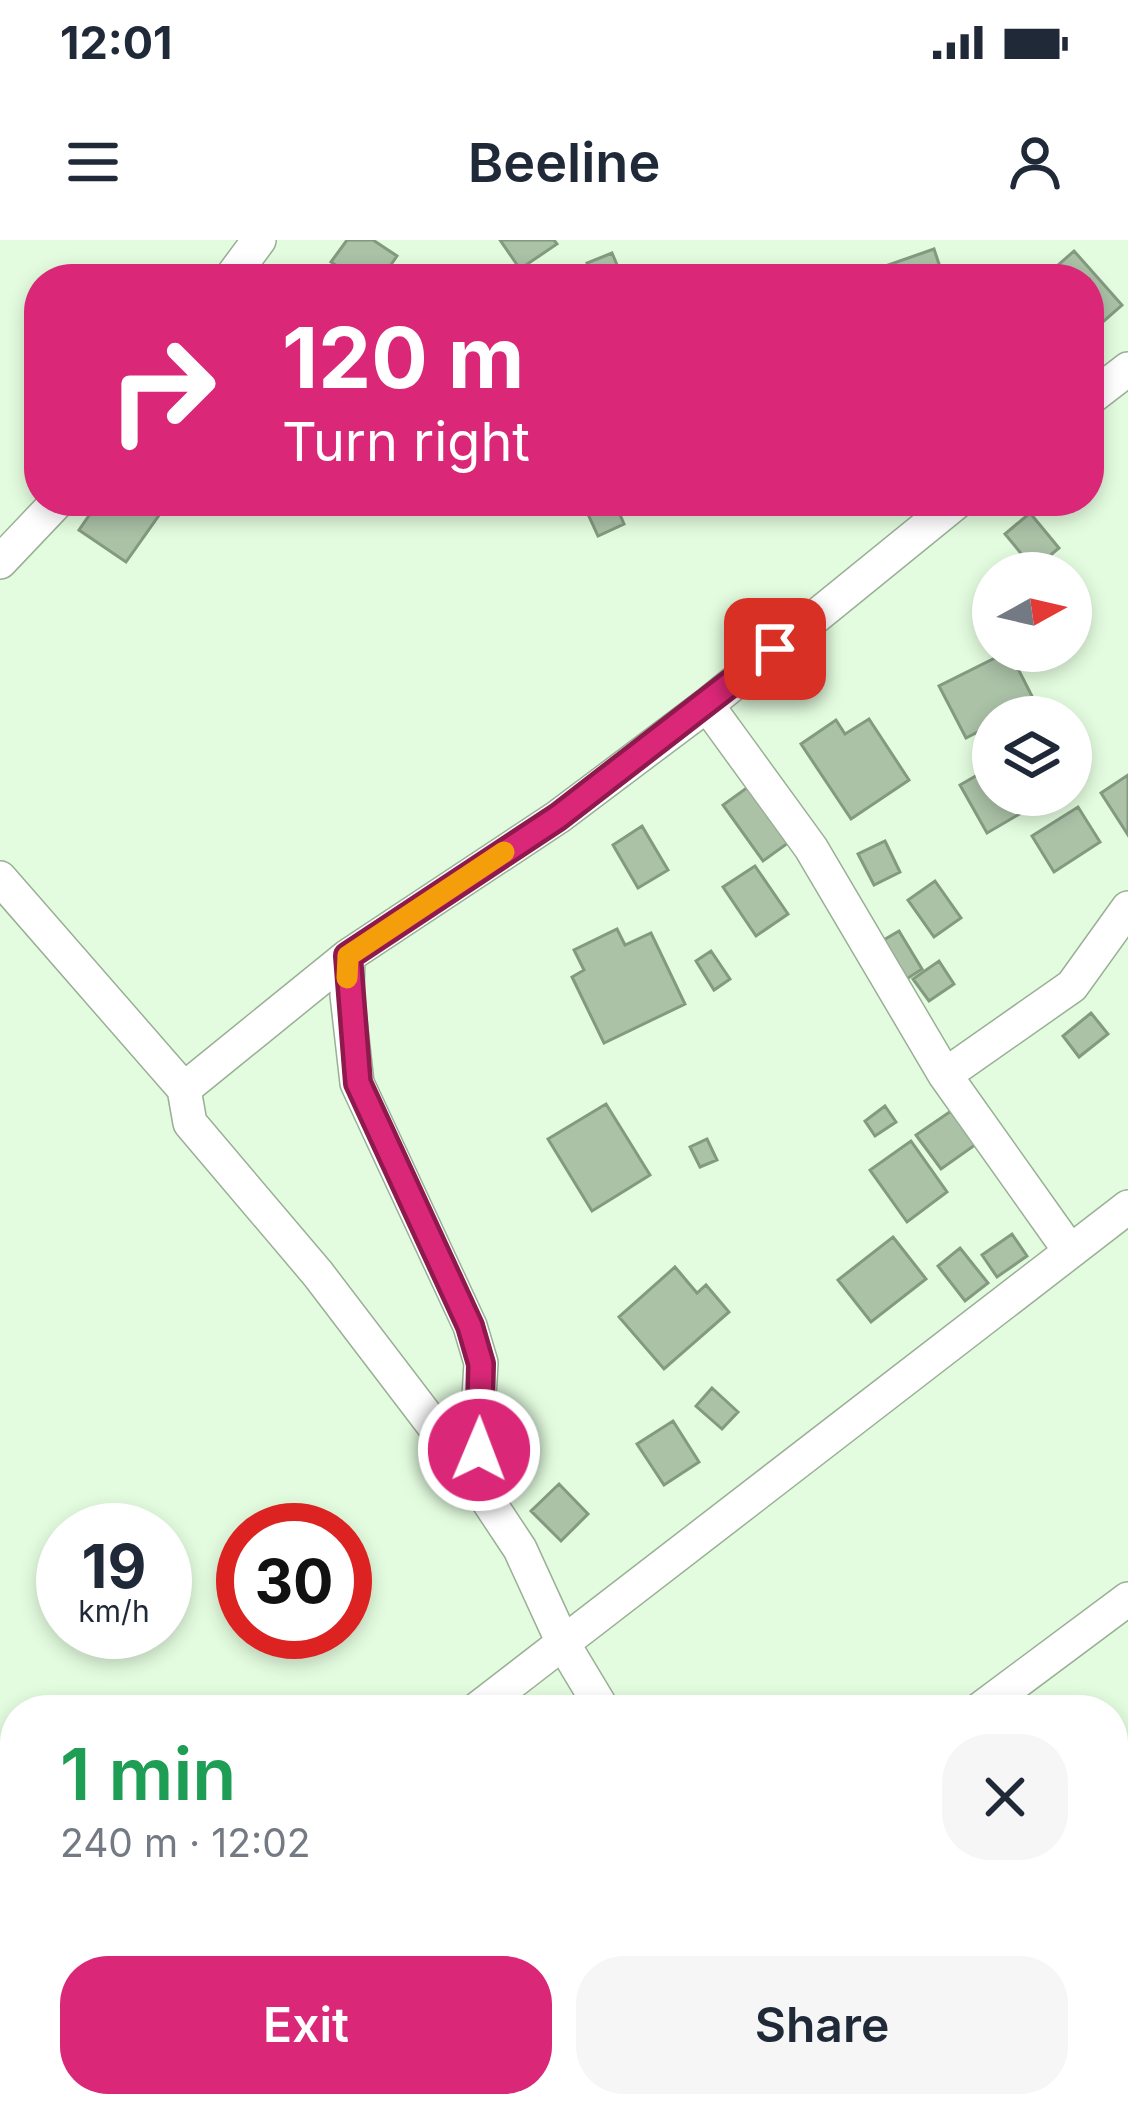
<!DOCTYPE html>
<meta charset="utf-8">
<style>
body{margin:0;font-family:Inter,sans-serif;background:#f6f6f7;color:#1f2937;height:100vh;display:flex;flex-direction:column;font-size:45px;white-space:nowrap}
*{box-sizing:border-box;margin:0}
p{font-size:39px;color:#747a83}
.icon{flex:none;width:66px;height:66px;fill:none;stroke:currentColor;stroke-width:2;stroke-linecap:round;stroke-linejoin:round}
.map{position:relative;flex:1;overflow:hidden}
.drawer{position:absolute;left:0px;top:1455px;width:1128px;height:423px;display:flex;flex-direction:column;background:#fff;border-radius:48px 48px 0 0;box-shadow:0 6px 18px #0003}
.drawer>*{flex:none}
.top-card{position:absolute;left:24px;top:24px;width:1080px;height:252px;border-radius:48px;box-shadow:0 6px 18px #0003;background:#db2777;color:#fff;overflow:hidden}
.needle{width:78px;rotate:82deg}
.fabs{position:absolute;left:972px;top:312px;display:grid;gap:24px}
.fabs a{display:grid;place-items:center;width:120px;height:120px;border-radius:50%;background:#fff;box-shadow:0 6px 18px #0003;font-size:60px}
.speed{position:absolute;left:36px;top:1263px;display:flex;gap:24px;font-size:60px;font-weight:700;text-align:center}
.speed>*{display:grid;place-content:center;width:156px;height:156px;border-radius:50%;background:#fff;box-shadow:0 6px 18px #0003;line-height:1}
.speed small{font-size:30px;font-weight:400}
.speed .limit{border:18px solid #d22;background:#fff;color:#111}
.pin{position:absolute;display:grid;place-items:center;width:102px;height:102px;color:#fff;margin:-51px;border-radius:24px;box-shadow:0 6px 18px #0006}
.me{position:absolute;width:132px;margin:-66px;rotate:1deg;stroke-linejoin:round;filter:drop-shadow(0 0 9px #0008)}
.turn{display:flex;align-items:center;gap:42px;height:252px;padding:0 60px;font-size:54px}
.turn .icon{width:156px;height:156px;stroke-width:2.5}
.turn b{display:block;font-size:84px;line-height:102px}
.round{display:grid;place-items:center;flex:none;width:126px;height:126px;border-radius:48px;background:#f6f6f7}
.head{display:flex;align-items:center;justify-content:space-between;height:204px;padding:0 60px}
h1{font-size:72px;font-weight:600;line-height:90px;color:#1e9e55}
.cta{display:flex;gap:24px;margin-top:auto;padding:24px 60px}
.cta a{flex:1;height:138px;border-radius:48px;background:#db2777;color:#fff;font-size:48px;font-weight:600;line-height:138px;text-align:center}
.cta a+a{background:#f6f6f7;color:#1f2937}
.status{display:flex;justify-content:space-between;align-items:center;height:84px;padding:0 60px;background:#fff;direction:ltr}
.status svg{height:33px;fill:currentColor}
header{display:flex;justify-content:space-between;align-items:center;height:156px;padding:0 60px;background:#fff;font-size:54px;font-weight:600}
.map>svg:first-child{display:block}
.building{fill:#abc2a7;stroke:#849a80;stroke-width:3}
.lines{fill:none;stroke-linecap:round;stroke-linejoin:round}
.minor-casing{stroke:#99b095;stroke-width:36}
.minor{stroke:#fff;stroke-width:33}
.route-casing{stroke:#8e194d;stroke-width:30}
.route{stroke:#db2777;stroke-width:21}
.slow{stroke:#f59e0b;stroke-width:21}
</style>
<div class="status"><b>12:01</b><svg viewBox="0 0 49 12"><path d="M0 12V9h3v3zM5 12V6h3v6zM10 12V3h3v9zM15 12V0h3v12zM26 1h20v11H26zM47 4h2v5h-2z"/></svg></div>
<header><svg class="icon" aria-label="menu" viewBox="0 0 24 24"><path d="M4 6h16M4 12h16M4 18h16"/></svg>Beeline<svg class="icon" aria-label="person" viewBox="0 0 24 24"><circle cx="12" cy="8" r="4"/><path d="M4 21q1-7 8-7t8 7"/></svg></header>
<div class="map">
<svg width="1128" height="1877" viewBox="0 0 1128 1877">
<rect width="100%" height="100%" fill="#e3fcdf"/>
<path class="building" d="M347 0H373L397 16 381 39H356L331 22Z
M500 0H554L557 4 520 29Z
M934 9 944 39H873L871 31Z
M1074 11 1122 65 1096 88 1089 80V39H1052L1048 34Z
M612 13 623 39H594L587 23Z
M99 261H163L167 264 126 322 79 290Z
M582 261H614L624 284 598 296Z
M1030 273 1059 308 1034 329 1005 294Z
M1009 411 1035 462 1006 477H993V484L966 498 939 446Z
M869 479 909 540 851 579 801 504 836 480 845 494Z
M993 526V555H1052L987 593 960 545Z
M1128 535V595L1101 553Z
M748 547 788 603 763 621 723 565Z
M1078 567 1100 602 1054 632 1032 596Z
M642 586 668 630 638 648 613 605Z
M885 601 900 632 874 645 858 614Z
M755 626 788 674 756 696 723 647Z
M935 641 961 678 934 697 908 660Z
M617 689 625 705 651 693 685 764 604 803 572 737 584 730 574 710Z
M899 691 922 729 899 744 875 705Z
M711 711 730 739 714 750 696 721Z
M939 721 954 744 929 761 913 739Z
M1091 773 1108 794 1079 817 1063 796Z
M606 864 650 935 592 971 548 899Z
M885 866 896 882 875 896 865 881Z
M951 871 975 905 941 929 916 895Z
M707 899 717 920 700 927 690 907Z
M911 901 947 952 907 982 870 930Z
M1012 994 1027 1016 997 1037 982 1015Z
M893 997 926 1039 871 1082 838 1040Z
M960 1008 988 1043 965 1061 938 1026Z
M675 1027 697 1053 706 1045 729 1072 664 1129 619 1077Z
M712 1148 738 1172 722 1189 696 1166Z
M673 1181 699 1222 664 1245 637 1204Z
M559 1244 588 1274 561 1301 531 1271Z
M665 1863H719L700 1877H675Z
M780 1863H792L803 1877H762Z
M918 1863H1036L1032 1866 1039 1877H928Z"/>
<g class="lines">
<defs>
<path id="minor" d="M230 39 259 0
M1089 159 1128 129
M0 322 58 261
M707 465 811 608 945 835 1070 1011
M0 638 184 849
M348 716 347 755 357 843 470 1086 481 1123 474 1241
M945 835 1072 746 1128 668
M476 1470 1128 967
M603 1470 564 1405 520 1309 469 1232 318 1034 190 883 184 849 348 716 558 577 707 465 958 261
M979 1470 1128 1359
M0 1824 15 1808
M457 1863 468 1877
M847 1863 856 1877
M1098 1877 1128 1859"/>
</defs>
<use href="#minor" class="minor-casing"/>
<use href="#minor" class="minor"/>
</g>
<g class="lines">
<defs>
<path id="route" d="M479 1210 481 1124 470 1086 358 843 348 716 558 577 775 409"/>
</defs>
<use href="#route" class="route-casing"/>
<use href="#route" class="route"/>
<path class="slow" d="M347 738 348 716 504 612"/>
</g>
</svg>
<div class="fabs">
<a><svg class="needle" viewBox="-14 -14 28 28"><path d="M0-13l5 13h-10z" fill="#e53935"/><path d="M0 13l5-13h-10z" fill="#747a83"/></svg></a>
<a><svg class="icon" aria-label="layers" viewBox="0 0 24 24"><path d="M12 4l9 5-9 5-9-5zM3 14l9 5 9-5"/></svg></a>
</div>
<div class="speed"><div>19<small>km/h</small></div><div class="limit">30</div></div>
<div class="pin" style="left:775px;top:409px;background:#d93025"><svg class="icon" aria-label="arrive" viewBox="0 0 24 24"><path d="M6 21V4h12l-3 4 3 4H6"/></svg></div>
<svg class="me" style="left:479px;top:1210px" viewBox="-20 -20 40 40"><circle r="17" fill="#db2777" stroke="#fff" stroke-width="3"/><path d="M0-11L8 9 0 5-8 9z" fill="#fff"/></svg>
<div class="top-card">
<div class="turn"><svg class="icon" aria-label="right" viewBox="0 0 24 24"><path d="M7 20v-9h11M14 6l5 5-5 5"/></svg><div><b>120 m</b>Turn right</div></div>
</div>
<section class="drawer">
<div class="head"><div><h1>1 min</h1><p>240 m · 12:02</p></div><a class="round"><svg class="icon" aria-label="close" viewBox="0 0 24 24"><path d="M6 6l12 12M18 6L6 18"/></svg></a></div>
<div class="cta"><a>Exit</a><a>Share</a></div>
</section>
</div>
